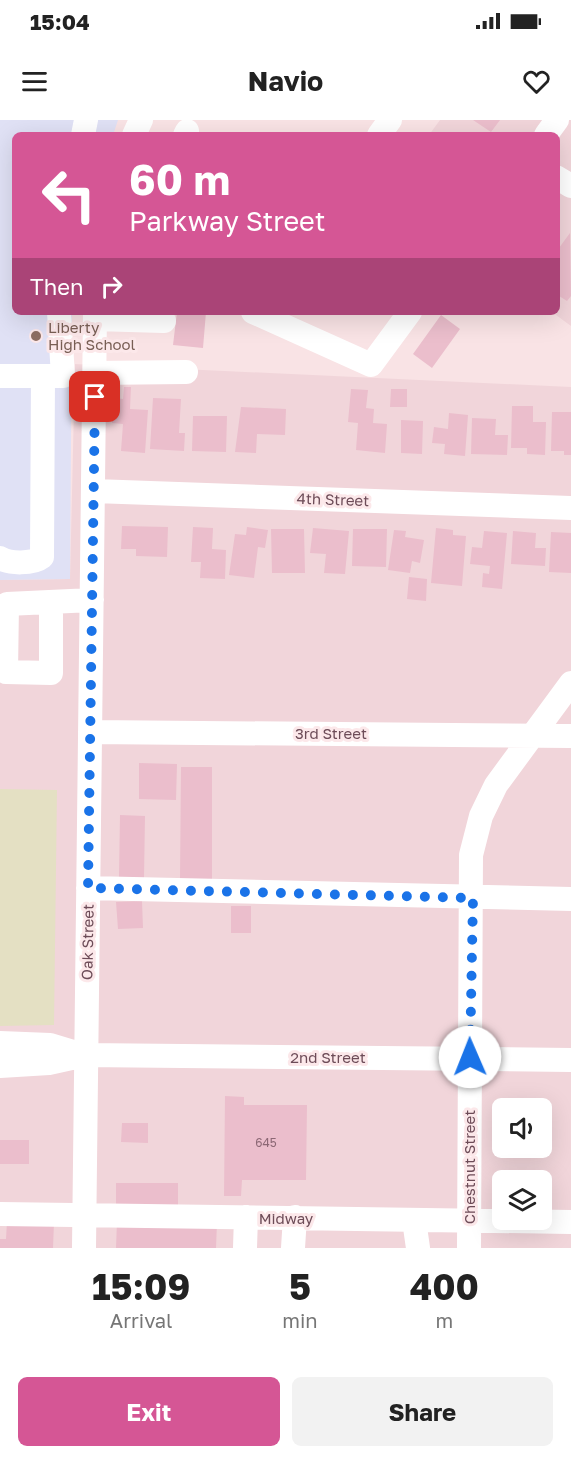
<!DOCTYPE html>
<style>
body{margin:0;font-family:"Golos Text",sans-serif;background:#f2f2f2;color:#222;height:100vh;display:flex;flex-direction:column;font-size:22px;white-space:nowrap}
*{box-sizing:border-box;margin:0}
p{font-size:20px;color:#767676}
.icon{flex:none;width:33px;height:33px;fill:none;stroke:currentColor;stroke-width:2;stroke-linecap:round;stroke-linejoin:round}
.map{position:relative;height:1128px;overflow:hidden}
.sheet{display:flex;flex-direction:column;background:#fff;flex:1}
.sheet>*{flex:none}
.hud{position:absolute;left:12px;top:12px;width:548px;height:183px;border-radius:9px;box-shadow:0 6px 24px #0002;background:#d55695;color:#fff;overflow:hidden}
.fabs{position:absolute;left:492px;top:978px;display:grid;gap:12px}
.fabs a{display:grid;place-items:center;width:60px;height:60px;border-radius:9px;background:#fff;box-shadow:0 6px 24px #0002;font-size:30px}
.pin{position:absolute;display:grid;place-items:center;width:51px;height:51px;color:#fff;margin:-26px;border-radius:12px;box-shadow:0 3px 9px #0006}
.me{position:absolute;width:66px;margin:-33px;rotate:359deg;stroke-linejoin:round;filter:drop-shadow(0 0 4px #0008)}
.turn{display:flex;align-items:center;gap:21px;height:126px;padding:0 18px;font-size:27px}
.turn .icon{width:78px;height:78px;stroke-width:2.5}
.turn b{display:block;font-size:42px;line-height:51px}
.then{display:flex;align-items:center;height:57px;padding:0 18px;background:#0003;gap:12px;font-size:22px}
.eta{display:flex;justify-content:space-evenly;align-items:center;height:102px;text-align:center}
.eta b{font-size:36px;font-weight:700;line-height:42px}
.cta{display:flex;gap:12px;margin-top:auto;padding:12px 18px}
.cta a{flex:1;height:69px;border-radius:9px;background:#d55695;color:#fff;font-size:24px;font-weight:700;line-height:69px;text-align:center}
.cta a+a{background:#f2f2f2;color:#222}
.status{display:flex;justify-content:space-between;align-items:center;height:42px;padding:0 30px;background:#fff;direction:ltr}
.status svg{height:16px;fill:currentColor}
header{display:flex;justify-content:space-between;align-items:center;height:78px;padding:0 18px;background:#fff;font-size:27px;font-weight:700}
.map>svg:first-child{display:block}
.residential{fill:#f1d5da;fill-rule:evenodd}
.education{fill:#e0e1f5}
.green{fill:#e4e0c3}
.building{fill:#ebbecc}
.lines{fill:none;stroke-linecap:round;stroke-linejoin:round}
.minor{stroke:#fff;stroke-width:24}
.route{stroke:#1a73e8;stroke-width:10;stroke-dasharray:0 18}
.education-dot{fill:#8d6e63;stroke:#fce8ea;stroke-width:2}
.labels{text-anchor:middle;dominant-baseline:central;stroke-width:6;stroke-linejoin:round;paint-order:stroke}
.number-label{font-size:12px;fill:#8c6875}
.education-label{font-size:15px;fill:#785e54;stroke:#fce8ea;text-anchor:start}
.street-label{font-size:15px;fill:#6d4c58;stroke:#fce8ea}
</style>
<div class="status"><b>15:04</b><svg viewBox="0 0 49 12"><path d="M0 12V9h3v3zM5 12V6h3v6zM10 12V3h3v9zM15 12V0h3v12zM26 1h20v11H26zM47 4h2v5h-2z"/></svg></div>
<header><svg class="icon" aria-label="menu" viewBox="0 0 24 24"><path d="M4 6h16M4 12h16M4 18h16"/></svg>Navio<svg class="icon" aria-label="heart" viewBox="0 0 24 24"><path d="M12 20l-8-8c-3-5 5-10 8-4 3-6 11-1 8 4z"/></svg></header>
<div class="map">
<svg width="571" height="1128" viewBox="0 0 571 1128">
<rect width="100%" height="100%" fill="#f9e3e5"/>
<path class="residential" d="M440 0H571V206L552 192H556V15H429Z
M75 244 571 267V1128H0V460L70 459ZM502 988H542V1028H502ZM502 1060H542V1100H502Z"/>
<path class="education" d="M0 0H118L113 15H15V192H72L70 459 0 460Z"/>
<path class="green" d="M0 669 57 670 54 905 0 906Z"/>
<path class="building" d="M473 0H500L491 12Z
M570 113 571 176 567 181 556 174V132Z
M177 192H206L203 228 173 225Z
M441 195 460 209 432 248 413 234Z
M124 267H131L130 289 148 290 145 333 121 331 123 304 112 303 114 278 123 279Z
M351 269 368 270 366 288 374 289 373 303 387 304 385 333 356 330 358 303 348 302Z
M391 269H407V287H390Z
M153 278 181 279 179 313H185L184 331 150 329Z
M512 286H533V302H546L545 335 527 334V328H511Z
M241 287 286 289 285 315 257 314 256 333 235 332Z
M552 292H571V335H564V331H551Z
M449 293 468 295 465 336 444 334 445 324 432 323 434 307 448 309Z
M193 296H227L226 332 192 331Z
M472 298 496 299 495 315H508L507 335 471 334Z
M401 300 423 301 422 334 401 333Z
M122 406 168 407 167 437 136 436V429H121Z
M193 407 213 408 212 429 226 430 225 459 200 458 201 442H191Z
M247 407 268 410 265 428 258 427 254 458 229 455 235 414 246 415Z
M313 408 349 411 345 454 324 453 326 434 310 433Z
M436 408 453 410V415L466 416 462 466 431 463Z
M271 409H304L305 453H272Z
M353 409H387L386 447 352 446Z
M394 410 406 411 405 417 424 420 420 443 412 441 410 453 388 450Z
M484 411 507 413 502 469 482 467 483 453 489 454 490 446 470 444 472 427 482 428Z
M513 411 536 413 535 428H546L545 446 511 444Z
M551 412 571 413V453L549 452Z
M409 457 427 459 426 481 407 479Z
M139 643 177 644 176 680 139 679Z
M181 647H212V760L180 759Z
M120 695 145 696 144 758 119 757Z
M142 781 143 808 118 809 116 782Z
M231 786H251V813H231Z
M225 976 244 977V985H307L306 1060H242L241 1076H224Z
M122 1003H148V1023L121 1022Z
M0 1020H29V1044H0Z
M116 1063H178V1086H116Z
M7 1101 54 1102 53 1128H0V1119H6Z
M117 1101 217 1102 216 1128H116Z"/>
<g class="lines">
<path class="minor" d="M83 15 86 0
M134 15 141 0
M185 15 187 11
M379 15 390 0
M546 15 557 0
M556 57 571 66
M253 192 371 245 410 192
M95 199 164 201
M95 253 186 252
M0 256H63L59 192
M94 371 571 388
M0 438C9 444 33 444 42 437L43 256
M51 482V553L6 552 7 484 92 480
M90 612 571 616
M88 768 571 779
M0 923 50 925 83 935
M0 946 49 943 85 935 571 940
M0 1094 571 1102
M414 1100 418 1128
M84 1128 95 192
M245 1128 246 1097
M293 1128 295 1097
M469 1128 471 735 481 696 496 665 571 563"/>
</g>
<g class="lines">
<path class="route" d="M95 277 88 768 473 778 470 937"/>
</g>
<circle class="education-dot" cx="36" cy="216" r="6"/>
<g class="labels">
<g class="number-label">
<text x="266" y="1022">645</text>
</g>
<g class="education-label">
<text x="48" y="207">Liberty<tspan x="48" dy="17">High School</tspan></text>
</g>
<g class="street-label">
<text transform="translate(333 379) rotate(2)">4th Street</text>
<text x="331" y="613">3rd Street</text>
<text transform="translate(87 822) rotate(-89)">Oak Street</text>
<text x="328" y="937">2nd Street</text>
<text transform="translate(469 1047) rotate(-90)">Chestnut Street</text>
<text x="286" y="1098">Midway</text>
</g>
</g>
</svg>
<div class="fabs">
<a><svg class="icon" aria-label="sound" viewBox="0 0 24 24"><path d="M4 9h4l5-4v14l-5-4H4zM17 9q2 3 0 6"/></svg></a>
<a><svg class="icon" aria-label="layers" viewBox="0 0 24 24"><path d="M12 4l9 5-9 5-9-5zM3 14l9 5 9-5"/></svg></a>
</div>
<div class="pin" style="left:95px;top:277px;background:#d93025"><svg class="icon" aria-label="arrive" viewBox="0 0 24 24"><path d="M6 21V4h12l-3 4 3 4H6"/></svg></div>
<svg class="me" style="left:470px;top:937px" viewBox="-20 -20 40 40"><circle r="19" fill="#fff"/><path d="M0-13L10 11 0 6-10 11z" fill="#1a73e8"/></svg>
<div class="hud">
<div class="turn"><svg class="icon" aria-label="left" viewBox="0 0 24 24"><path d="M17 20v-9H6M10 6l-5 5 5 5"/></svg><div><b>60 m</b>Parkway Street</div></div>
<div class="then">Then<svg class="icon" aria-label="right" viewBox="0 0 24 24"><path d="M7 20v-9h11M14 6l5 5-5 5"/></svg></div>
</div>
</div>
<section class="sheet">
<div class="eta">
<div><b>15:09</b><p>Arrival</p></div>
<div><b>5</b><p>min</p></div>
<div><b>400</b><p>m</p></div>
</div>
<div class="cta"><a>Exit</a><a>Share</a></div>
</section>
